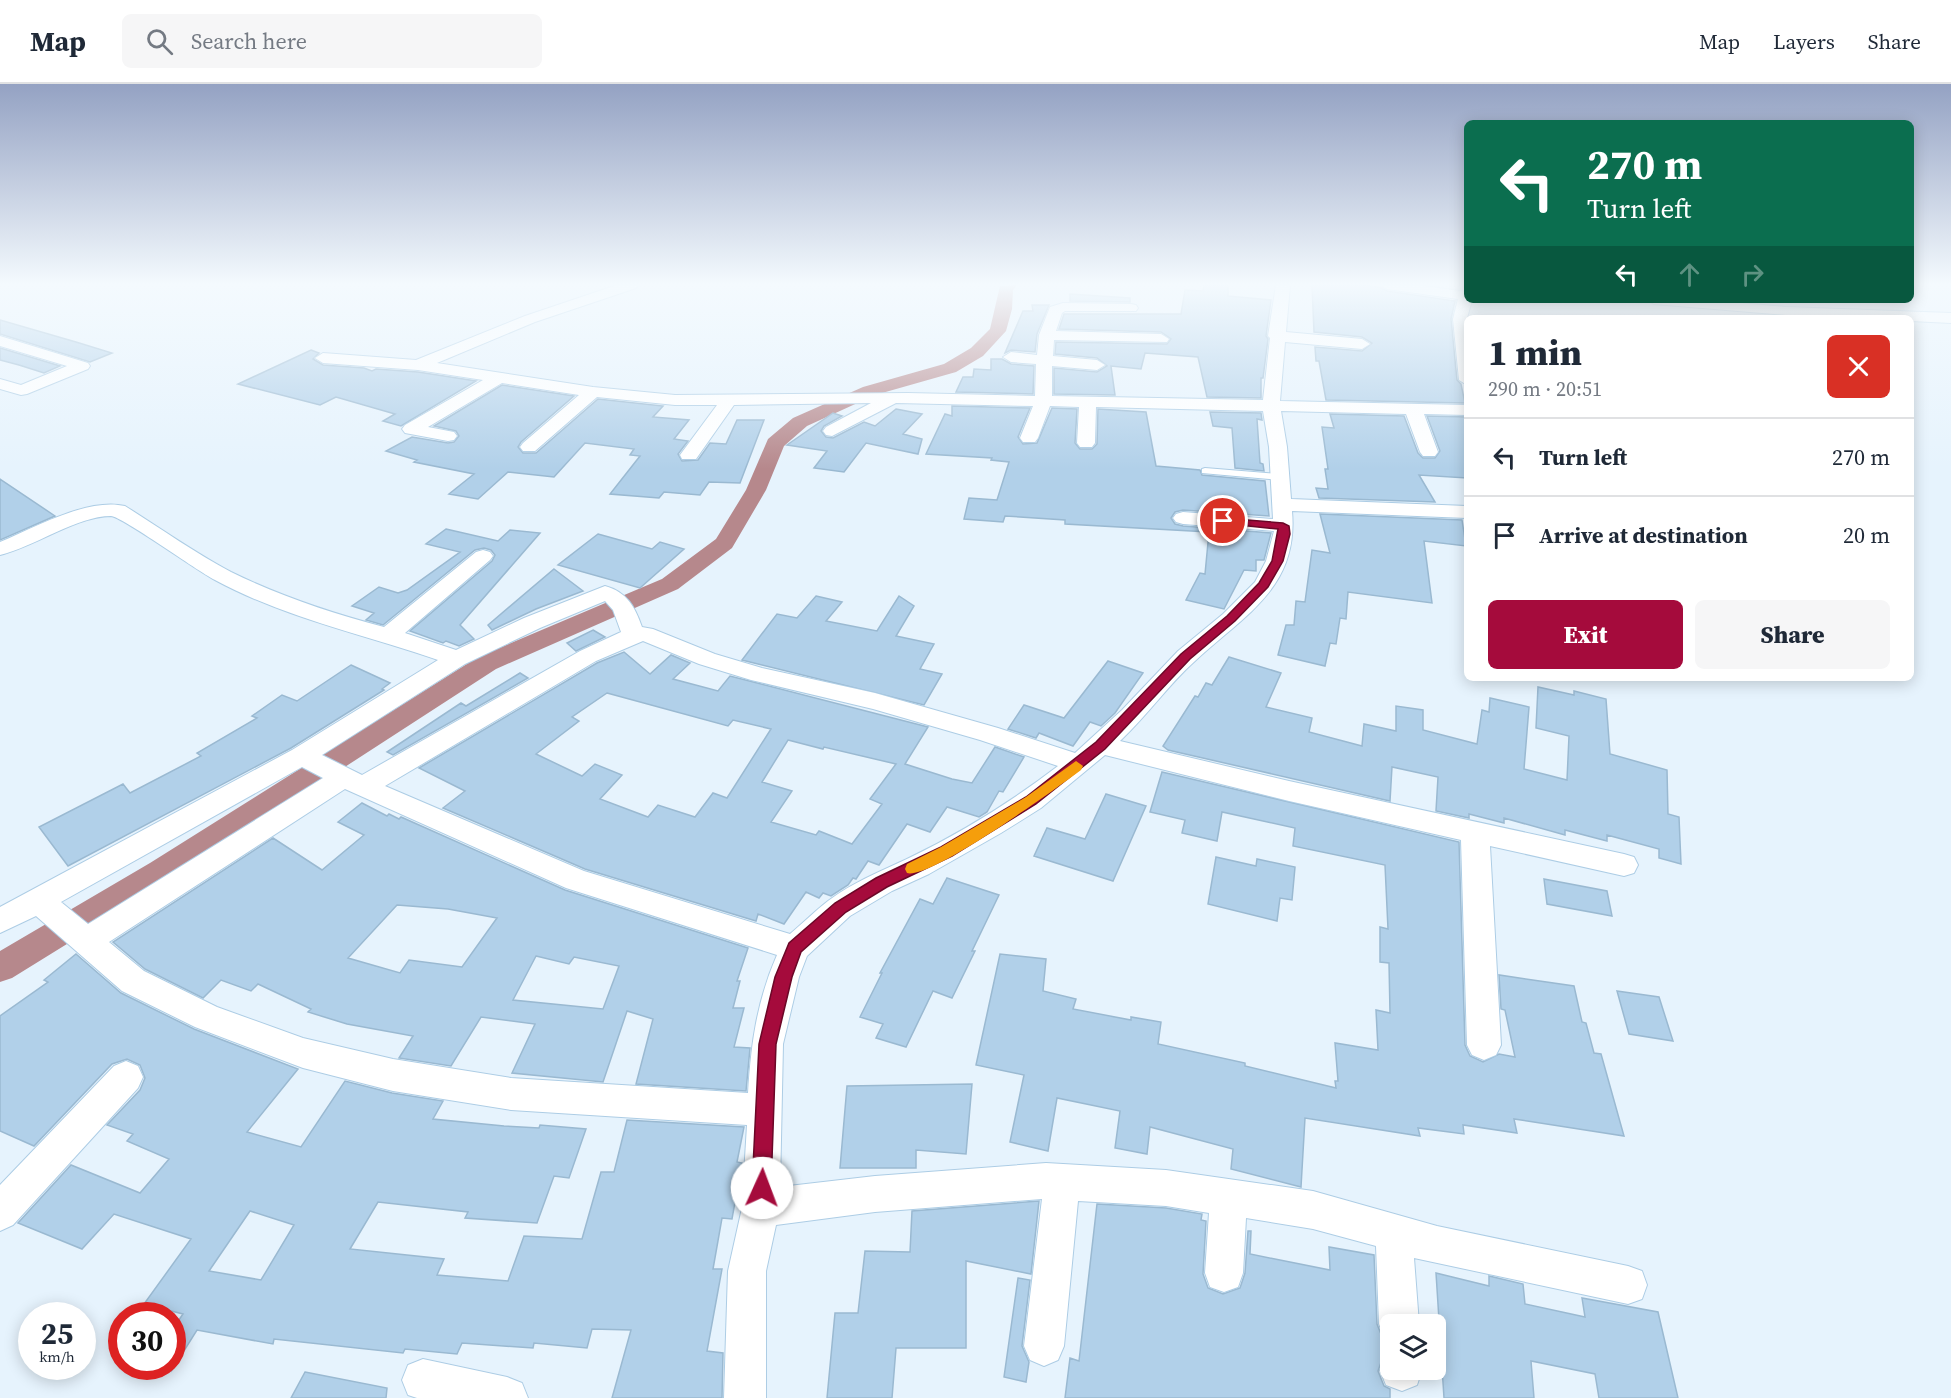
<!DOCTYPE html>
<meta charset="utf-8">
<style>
body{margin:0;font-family:"Source Serif 4",serif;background:#f6f6f7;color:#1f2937;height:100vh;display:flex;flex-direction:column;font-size:22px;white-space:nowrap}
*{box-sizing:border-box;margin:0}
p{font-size:20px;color:#747a83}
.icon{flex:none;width:33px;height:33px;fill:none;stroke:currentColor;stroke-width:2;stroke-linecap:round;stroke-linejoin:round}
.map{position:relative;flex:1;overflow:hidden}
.drawer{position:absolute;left:1464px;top:231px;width:450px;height:366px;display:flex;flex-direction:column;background:#fff;border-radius:9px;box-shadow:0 3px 15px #0003}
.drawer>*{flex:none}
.guide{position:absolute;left:1464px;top:36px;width:450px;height:183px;border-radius:9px;box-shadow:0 3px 15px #0003;background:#0b6e4f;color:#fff;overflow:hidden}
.controls{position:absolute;left:1380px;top:1230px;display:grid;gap:12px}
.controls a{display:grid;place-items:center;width:66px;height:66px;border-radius:9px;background:#fff;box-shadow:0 3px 15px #0003;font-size:30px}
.speed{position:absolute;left:18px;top:1218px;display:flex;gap:12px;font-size:30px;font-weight:700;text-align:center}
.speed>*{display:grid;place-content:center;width:78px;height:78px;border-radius:50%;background:#fff;box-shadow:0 3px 15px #0003;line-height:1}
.speed small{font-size:15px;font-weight:400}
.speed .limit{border:9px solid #d22;background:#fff;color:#111}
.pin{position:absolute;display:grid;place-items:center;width:51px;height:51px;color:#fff;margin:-26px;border:3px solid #fff;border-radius:50%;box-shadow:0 2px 6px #0007}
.me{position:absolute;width:66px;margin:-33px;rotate:2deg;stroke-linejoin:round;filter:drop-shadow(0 0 4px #0008)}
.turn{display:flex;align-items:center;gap:21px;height:126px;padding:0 24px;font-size:27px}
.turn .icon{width:78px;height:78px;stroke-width:2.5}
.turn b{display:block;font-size:42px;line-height:51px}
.lanes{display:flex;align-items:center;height:57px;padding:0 24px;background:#0003;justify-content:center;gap:30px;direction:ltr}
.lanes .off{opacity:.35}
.round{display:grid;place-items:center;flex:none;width:63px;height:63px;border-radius:9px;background:#f6f6f7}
.head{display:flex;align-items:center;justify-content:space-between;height:102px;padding:0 24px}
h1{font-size:36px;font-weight:800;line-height:45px}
.cta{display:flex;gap:12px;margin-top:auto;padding:12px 24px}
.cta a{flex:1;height:69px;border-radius:9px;background:#a50b3c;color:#fff;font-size:24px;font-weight:800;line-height:69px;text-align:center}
.cta a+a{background:#f6f6f7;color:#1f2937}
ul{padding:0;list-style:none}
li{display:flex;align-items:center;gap:18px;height:78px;padding:0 24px;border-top:2px solid #e0e1e3}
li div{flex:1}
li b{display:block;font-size:22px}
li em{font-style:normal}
header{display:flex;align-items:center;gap:36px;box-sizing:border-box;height:84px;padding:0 30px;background:#fff;border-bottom:2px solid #e0e1e3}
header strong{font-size:28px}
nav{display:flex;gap:33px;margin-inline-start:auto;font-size:21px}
.search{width:420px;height:54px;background:#f6f6f7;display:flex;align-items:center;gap:15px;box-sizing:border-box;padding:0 21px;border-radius:9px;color:#747a83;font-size:22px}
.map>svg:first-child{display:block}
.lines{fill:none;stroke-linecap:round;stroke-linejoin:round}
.canal{fill:#b6888c;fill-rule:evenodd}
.building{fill:#b1d0e9;stroke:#9ab9d1;stroke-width:1.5;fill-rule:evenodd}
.service-casing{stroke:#adcde5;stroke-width:2}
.minor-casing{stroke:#adcde5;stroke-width:2}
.service{fill:#fff;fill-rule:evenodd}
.minor{fill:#fff;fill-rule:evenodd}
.route{fill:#a50b3c;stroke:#6b0727;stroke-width:1.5}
.slow{fill:#f59e0b}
</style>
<header>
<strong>Map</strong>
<div class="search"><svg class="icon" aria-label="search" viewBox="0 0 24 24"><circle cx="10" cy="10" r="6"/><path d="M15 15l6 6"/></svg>Search here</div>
<nav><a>Map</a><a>Layers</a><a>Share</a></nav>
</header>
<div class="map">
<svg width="1951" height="1314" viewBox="0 0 1951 1314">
<rect width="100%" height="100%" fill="#e6f3fd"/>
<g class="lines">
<path class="canal" d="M1017 201 1013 206 1012 225 1006 247 983 272 956 288 875 311 807 342 784 362 766 406 732 464 678 505 496 585 172 795 12 894 0 898V867L150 779 478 573 662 495 716 455 746 406 768 355 793 334 863 303 944 280 971 264 990 245 1000 202Z"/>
</g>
<path class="building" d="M1204 201H1228V212L1271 216 1266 252 1268 255 1263 294H1261V314L1207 313 1198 273 1145 269 1141 285 1111 282 1115 311 1054 310V284L1097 288 1107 282 1097 274 1055 270 1056 258 1167 260 1171 255 1161 248 1059 245 1064 230H1181L1185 206 1203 207Z
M1312 201H1362L1379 203 1387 207 1455 217 1451 235 1457 296 1461 300 1465 319 1326 316 1319 277H1316L1315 263 1362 267 1372 259 1362 253 1314 248Z
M1070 210 1130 214V218L1070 217Z
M1032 221H1049L1037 250 1035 268 1011 266 1005 269 1023 227H1033Z
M0 236 76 258 112 269 90 278 0 250Z
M0 264 60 282 44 289 19 281 0 276Z
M311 266 319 269 313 275 323 281 364 284 372 287 376 285 418 288 476 297 401 342 383 337 395 330 336 313 320 321 238 300Z
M991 275H1002L1011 280 1034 282 1033 310 956 308 963 293H973L974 285 991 286Z
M502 301 574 312 521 358 518 363 523 369H536L598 315 663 322 653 333 689 336 674 355 688 357 678 370 682 377 698 376 710 359 726 360 737 336H764L740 399 709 398 700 411 664 408 659 414 610 410 640 372 630 371 634 365 585 359 554 393 508 388 478 415 449 410 474 390 414 378 417 376 386 367 412 353 448 359 454 358 459 352 456 347 434 342Z
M952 322 1030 324 1018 353 1023 360 1037 359 1052 324 1077 325 1075 359 1080 365H1092L1097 360 1098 325 1146 328 1156 382 1200 386 1202 391 1265 397 1269 432 1183 426 1175 428 1171 434 1175 440 1183 442 1271 449 1264 476H1256V487L1244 486 1224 525 1186 516 1200 489 1205 490 1209 448 1065 440V436L1005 432 1003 438 964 435 969 414 997 416 1009 378 991 376 992 374 926 370 945 330 952 332Z
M896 325 922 330 903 350 922 355 918 370 866 359 844 388 814 384 827 367 787 361 833 329 842 332 824 342 821 347 826 353 833 354 864 338 875 342Z
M1210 328 1261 329 1262 336 1257 335 1260 379 1263 380 1264 387 1235 384 1232 344 1213 342Z
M1330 330 1404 332 1418 369 1423 374H1435L1440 367 1427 332 1467 333V394L1419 391 1435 418 1319 414 1316 404 1328 405 1325 385H1328L1322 343 1334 344Z
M0 395 55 432 0 456Z
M1320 430 1462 436 1466 462 1424 457 1432 519 1348 508 1346 535 1340 534 1336 560 1330 559 1325 582 1278 571 1286 541H1294L1296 517 1305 518 1312 466 1330 469Z
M446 445 498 457 510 446 540 449 460 541 474 555 459 562 446 557 443 559 410 547 492 477 495 471 491 466 484 464 475 466 383 541 366 536 374 529 352 522 379 503 398 509 407 506 460 468 426 460Z
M598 450 652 465 660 458 684 465 640 504 558 481Z
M554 485 583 507 536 525 492 546 488 541Z
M816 512 842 518 826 537 877 547 899 512 914 522 896 552 934 560 920 585 942 590 924 621 742 576 777 530 797 534Z
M593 546 605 553 576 567 567 559Z
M624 568 650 590 671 571 690 579 673 595 718 607 730 592 928 643 905 680 952 695 972 699 995 663 1024 673 1003 708 999 707 987 728 979 733 947 723 930 748 907 740 879 781 868 777 856 795 853 794 848 801 831 812 823 809 819 814 806 808 784 840 758 830 756 837 585 785 443 724 465 707 419 684 597 579ZM607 609 728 642 733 636 771 645 727 714 713 709 695 733 658 721 648 733 600 715 622 691 595 680 582 692 536 670 579 637 572 633ZM788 656 823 665 824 663 896 680 870 715 882 720 852 760 819 747 816 751 771 738 792 707 762 698Z
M1229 573 1281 589 1266 623 1312 634 1309 648 1362 662 1364 640 1396 647V622L1423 626V646L1477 660 1482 626 1489 628 1490 614 1529 623 1524 685 1567 696 1569 652 1536 644 1538 603 1574 611V607L1606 615 1610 670 1667 686 1668 730 1679 733 1681 780 1659 774V765L1607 751V757L1565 746V751L1504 734V739L1469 730V734L1436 727 1438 693 1392 683 1390 717 1168 666 1163 662 1195 612 1198 613 1206 599 1212 601Z
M1108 577 1143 589 1115 629 1101 642 1090 638 1073 662 1039 649 1036 654 1008 645 1024 621 1064 634Z
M351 581 390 599 382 605 384 606 291 664 68 782 39 743 123 700 130 709 201 672 197 669 257 634 252 632 282 611 297 617Z
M520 589 528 594 393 671 387 668 461 619 466 622Z
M1162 688 1459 758 1465 961 1470 972 1483 978 1499 970 1515 973 1505 926 1501 925 1499 891 1574 902 1582 938 1586 939 1594 969 1601 970 1624 1052 1514 1035 1517 1049 1463 1041 1464 1050 1418 1044 1420 1052 1305 1034 1301 1103 1231 1085 1233 1065 1150 1043 1147 1070 1115 1064 1120 1027 1057 1014 1048 1067 1010 1058 1024 991 976 981 1000 870 1046 875 1043 907 1076 915 1073 925 1131 936V933L1161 938 1158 960 1245 979V982L1336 1004 1335 997H1338L1335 959 1378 966 1376 926 1390 929 1389 879 1380 878V843L1388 845 1385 781 1293 762 1295 744 1222 728 1217 757 1182 749 1185 736 1150 728Z
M1106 710 1146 722 1113 797 1034 772 1047 744 1085 755Z
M362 719 387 732 389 730 399 735 401 733 565 806 748 864 737 897H740L733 924H744L734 963 750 964 746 1007 636 1000 653 935 627 927 603 998 512 989 535 940 481 933 451 982 399 974 413 952 347 940 308 928 311 925 258 900 251 907 221 896 203 914 145 885 113 858 273 754 322 786 364 751 338 738ZM397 821 448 825 497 834 462 883 409 876 400 889 348 874ZM536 872 569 880 574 873 619 882 603 925 513 916Z
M1216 773 1256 782 1257 775 1295 783 1292 816 1280 814 1277 837 1208 820Z
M947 794 999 811 972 867H975L952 914 933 907 906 963 876 954 883 940 860 933 882 889H880L920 815 933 820Z
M1544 795 1607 807 1612 832 1547 820Z
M76 870 121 909 194 945 298 985 247 1048 301 1063 345 997 392 1009 443 1017 433 1035 504 1042 539 1044 540 1041 586 1045 569 1094 554 1092 537 1139 465 1134 468 1128 378 1118 350 1165 444 1175 437 1191 508 1197 524 1152 582 1155 601 1088H614L627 1036 744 1043 737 1078 742 1079 732 1135 722 1134 713 1185H722L707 1267 723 1269 722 1314H612L631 1246 592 1245 587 1264 534 1259 533 1264 462 1259 457 1270 405 1265 403 1269 274 1255 273 1260 197 1246 172 1286V1246L183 1230 144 1220 191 1155 114 1130 82 1165 18 1139 71 1081 140 1109 169 1075 127 1057 133 1050 107 1041 140 1006 145 994 140 981 127 975 112 980 34 1062 0 1047V932L48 898 44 896ZM250 1127 294 1141 261 1196 209 1187Z
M1617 907 1659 913 1673 957 1629 950Z
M972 1000 966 1070 916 1066V1084H840L847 1002Z
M1039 1117 1031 1190 966 1177V1264H896L892 1314H827L835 1229H858L865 1167 910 1168 912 1127Z
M1097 1120 1166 1124 1202 1130 1201 1136 1206 1137 1203 1190 1208 1204 1223 1210 1240 1204 1245 1189 1248 1147H1251L1250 1170 1330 1186 1329 1163 1374 1171 1377 1240 1383 1255 1390 1258V1268L1384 1270 1378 1287 1384 1302 1390 1305V1314H1065L1070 1274 1079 1277Z
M1436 1189 1489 1202V1192L1523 1200 1525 1220 1585 1233 1582 1214 1658 1228 1678 1314H1599L1595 1290 1531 1277 1534 1314H1444Z
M1018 1194 1030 1196 1022 1262 1029 1278 1026 1298 1004 1293Z
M305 1288 387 1304 386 1314H291Z"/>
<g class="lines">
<defs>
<path id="service" d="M1205 384 1279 390 1283 393 1279 396 1202 389V385Z"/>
<path id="minor" d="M617 201H638L636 204 535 238 437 279 593 303 675 311 908 309 1035 312 1036 280 1011 278 1003 273 1011 268 1037 271 1039 251 1050 223 1063 219 1131 220 1136 221 1138 224 1136 227H1065L1062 229 1056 247 1161 250 1169 255 1167 258 1054 256 1053 272 1097 276 1105 281 1097 286 1052 282V312L1263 316 1270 254 1268 252 1276 201H1290L1286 248 1362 255 1370 260 1362 265 1285 258 1280 317 1467 321V331L1424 330 1438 368 1435 372H1423L1420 368 1406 330 1281 327 1287 363 1291 415 1467 422V434L1292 427C1299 504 1244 531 1195 577 1168 601 1147 632 1120 657L1289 697 1624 770 1634 773 1638 781 1634 789 1624 792 1490 762 1501 961 1496 971 1484 976 1472 971 1467 961 1461 756 1289 717 1105 671 1041 724 1001 749 929 790 892 807 850 832 807 872 799 893 783 960 780 1103 875 1092 1046 1079 1166 1086 1313 1107 1437 1142 1628 1182 1642 1187 1647 1201 1642 1215 1628 1220 1414 1174 1419 1240H1390V1256L1385 1254 1379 1240 1376 1162 1313 1145 1246 1134 1243 1189 1238 1203 1224 1208 1210 1203 1205 1189 1209 1129 1166 1122 1078 1117 1064 1262 1058 1276 1044 1282 1030 1276 1024 1262 1042 1115 875 1128 776 1141 766 1187V1314H724L728 1187 742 1124 747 1041 511 1026 393 1007 303 984 195 943 122 907 36 832 0 849V823L292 666 438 576C363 550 285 534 215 496 197 487 123 433 111 432 77 432 34 463 0 471V458C34 444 88 413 125 422 160 444 195 469 231 488 280 512 331 529 384 543L476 468 483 466 490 468 493 472 490 476 405 549 456 566 524 534 605 502C627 508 635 523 642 543L653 545 715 570 762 584 875 609 998 644 1075 669 1122 626 1178 567 1223 530 1255 498 1266 477 1274 447 1183 440 1176 438 1173 434 1176 430 1183 428 1273 435 1269 363 1263 327 1096 323 1095 359 1092 363H1080L1077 359 1079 323 1050 322 1038 354 1035 358H1023L1020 354 1033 322 896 319 832 352 826 351 823 347 826 343 871 319 734 321 696 375H682L680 371 717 321H675L597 313 535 367H523L520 363 523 359 579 311 502 299 428 343 454 348 457 352 454 356 448 357 405 349 402 345 405 341 483 296 418 286 323 279 315 274 323 269 416 276 525 232ZM605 517 613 526 621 548 580 567 362 691 322 671 465 580 540 544ZM643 557 699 580 751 596 873 625 980 656 1058 682C1011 718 962 748 909 774 882 787 853 798 828 817 815 827 803 839 790 850L584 787 385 702 596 577ZM302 683 323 694 88 840 61 818ZM345 705 566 804 777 871C757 917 751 959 748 1009L511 994 393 975 303 954 217 923 144 887 109 858Z
M1380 201H1418L1467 208V216H1472L1467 234V301L1459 296 1453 235 1458 215 1387 205Z
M1647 216H1707L1786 223 1951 229V239L1911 237V234L1786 231 1654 220Z
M0 252 88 279 90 282 88 285 27 310 21 311 0 305V295L21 301 67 282 0 262Z
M126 977 138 982 143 993 138 1004 13 1141 0 1147V1101L114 982Z
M1390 1270V1286H1422L1417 1301 1402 1307 1386 1301 1380 1286 1386 1271Z
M423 1275 507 1293 522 1299 528 1314H417L408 1311 402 1296 408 1281Z"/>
</defs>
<use href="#service" class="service-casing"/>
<use href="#minor" class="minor-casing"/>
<use href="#service" class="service"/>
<use href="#minor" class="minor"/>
</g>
<linearGradient id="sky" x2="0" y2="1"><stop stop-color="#94a2c3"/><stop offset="0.52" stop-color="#f4fafe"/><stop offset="1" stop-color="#f4fafe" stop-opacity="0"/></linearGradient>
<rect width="1951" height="385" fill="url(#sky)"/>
<path class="route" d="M1223 434 1283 439 1289 442 1290 450 1283 477 1268 503 1235 537 1190 575 1105 665 1036 720 952 772 887 803 846 828 801 868 792 893 776 960 771 1104 768 1111 762 1114 755 1111 752 1104 759 960 775 893 789 859 835 819 876 794 941 763 1026 713 1096 658 1181 570 1227 532 1259 499 1272 477 1278 445 1220 439 1218 437Z"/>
<path class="slow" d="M1076 677 1083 682 1081 686C1057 704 930 796 907 789L905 785 907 780 941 763 1026 713Z"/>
</svg>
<div class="controls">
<a><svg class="icon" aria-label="layers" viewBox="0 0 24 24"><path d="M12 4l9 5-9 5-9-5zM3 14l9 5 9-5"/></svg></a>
</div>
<div class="speed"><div>25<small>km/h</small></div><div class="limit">30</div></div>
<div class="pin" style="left:1223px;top:437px;background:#d93025"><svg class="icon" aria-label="arrive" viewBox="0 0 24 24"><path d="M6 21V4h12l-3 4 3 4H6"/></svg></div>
<svg class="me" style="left:762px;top:1104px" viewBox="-20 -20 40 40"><circle r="19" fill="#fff"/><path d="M0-13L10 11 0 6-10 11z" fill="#a50b3c"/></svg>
<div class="guide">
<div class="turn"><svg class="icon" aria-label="left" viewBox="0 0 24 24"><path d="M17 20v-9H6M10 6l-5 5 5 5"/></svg><div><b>270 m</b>Turn left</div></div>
<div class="lanes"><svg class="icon" aria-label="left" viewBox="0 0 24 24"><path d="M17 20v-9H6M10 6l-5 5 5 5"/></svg><svg class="icon off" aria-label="ahead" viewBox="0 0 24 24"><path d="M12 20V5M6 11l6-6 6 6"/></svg><svg class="icon off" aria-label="right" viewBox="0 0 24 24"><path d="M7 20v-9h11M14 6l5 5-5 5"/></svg></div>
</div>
<section class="drawer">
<div class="head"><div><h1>1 min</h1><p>290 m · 20:51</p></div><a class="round" style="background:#d93025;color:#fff"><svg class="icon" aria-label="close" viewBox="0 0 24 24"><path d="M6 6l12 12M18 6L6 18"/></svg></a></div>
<ul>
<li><svg class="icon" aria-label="left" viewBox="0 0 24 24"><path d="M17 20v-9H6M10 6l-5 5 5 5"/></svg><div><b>Turn left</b></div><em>270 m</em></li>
<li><svg class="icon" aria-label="arrive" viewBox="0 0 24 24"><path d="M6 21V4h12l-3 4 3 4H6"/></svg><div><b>Arrive at destination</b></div><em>20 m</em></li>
</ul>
<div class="cta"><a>Exit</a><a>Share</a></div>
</section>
</div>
